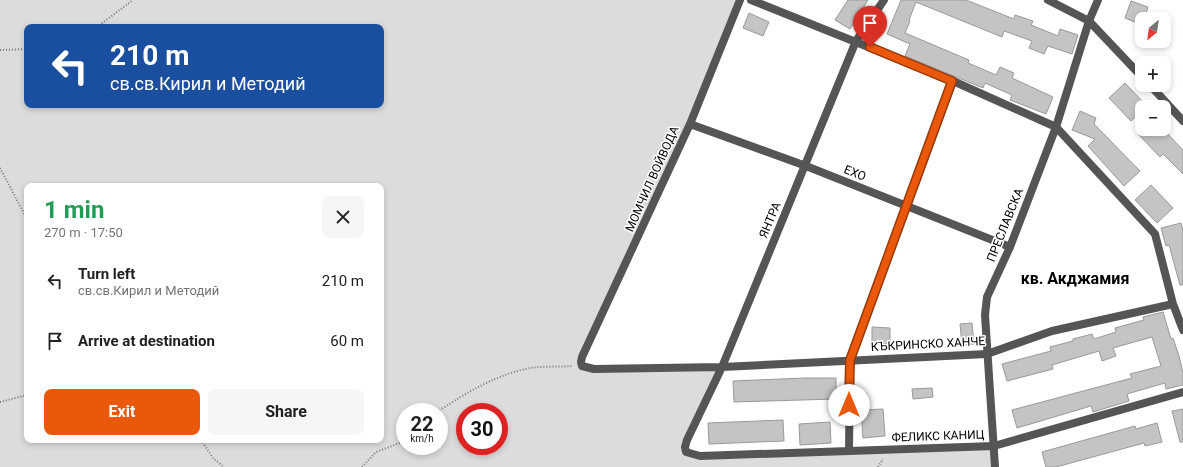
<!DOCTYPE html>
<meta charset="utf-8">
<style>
body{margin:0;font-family:Roboto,sans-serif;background:#f6f6f6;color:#202124;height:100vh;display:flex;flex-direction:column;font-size:15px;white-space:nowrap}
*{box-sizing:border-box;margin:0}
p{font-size:13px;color:#757577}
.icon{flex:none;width:22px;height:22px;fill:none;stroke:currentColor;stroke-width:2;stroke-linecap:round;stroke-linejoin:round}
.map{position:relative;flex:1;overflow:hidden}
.side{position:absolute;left:24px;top:183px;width:360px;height:260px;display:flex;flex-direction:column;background:#fff;border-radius:8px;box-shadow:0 2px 6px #0003}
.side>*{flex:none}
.banner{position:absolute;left:24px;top:24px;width:360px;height:84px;border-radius:8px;box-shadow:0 2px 6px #0003;background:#1a4fa0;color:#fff;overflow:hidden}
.needle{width:26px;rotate:209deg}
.fabs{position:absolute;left:1135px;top:12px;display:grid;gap:8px}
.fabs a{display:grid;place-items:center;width:36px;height:36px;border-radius:8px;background:#fff;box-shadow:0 2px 6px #0003;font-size:20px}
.speed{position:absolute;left:396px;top:403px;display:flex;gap:8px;font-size:20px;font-weight:700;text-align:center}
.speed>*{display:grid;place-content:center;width:52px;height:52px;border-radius:50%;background:#fff;box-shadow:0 2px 6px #0003;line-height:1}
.speed small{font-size:10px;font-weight:400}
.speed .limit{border:6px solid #d22;background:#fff;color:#111}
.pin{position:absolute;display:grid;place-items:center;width:34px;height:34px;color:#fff;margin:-41px -17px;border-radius:50% 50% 50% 0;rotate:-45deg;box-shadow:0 0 4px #0007}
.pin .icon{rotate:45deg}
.me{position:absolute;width:44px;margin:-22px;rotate:0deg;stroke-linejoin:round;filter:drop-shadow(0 0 3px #0008)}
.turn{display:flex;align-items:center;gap:14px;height:84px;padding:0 20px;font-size:18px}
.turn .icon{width:52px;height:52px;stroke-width:2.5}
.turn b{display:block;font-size:28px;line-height:34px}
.round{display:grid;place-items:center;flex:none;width:42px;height:42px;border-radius:8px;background:#f6f6f6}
.headline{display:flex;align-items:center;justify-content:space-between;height:68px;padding:0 20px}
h1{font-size:24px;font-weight:700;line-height:30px;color:#1e9e55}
.primary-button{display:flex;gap:8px;margin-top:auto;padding:8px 20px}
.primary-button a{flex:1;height:46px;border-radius:8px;background:#ea580c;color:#fff;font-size:16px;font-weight:700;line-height:46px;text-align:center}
.primary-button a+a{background:#f6f6f6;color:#202124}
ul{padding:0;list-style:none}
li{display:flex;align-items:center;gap:12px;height:60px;padding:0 20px}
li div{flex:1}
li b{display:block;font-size:15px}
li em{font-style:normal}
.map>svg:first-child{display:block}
.green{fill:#dcdcdc;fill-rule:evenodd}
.building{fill:#c4c4c4;stroke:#999}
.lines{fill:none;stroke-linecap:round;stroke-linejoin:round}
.path{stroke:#777;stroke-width:2;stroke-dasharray:1 2;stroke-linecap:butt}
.street{stroke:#555;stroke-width:8}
.route-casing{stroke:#983908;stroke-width:10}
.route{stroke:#ea580c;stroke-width:7}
.labels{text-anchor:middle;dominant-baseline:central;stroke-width:3;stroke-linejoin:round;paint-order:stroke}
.street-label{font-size:12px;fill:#000;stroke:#fff}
.district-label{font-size:16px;font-weight:bold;fill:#000;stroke:#fff}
</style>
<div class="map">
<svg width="1183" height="467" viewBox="0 0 1183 467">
<rect width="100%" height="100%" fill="#fff"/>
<path class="green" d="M0 0H740L582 366 722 367 685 447 692 455 994 446 995 467H0ZM27 27H381V105H27ZM27 186H381V440H27ZM405 412H439V446H405ZM465 412H499V446H465Z"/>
<path class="building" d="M848 0H868L850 29 835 20Z
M901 0H966L1014 19 1015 15 1033 21 1031 25 1058 36 1060 29 1078 35 1072 54 1048 46 1044 54 1029 48 1032 41 1004 31 1002 37 916 2 909 20 910 21 905 33 969 60 968 63 996 75 1000 67 1014 73 1012 78 1053 97 1046 114 1010 100 1012 95 985 83 983 88 905 56 910 44 887 34Z
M1131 1 1148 7 1144 19H1142V25L1125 18Z
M749 13 769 22 763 36 743 28Z
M1125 83 1147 106 1142 107V111L1131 121 1109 98Z
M1080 111 1096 118 1094 124 1140 171 1124 186 1088 146 1095 139 1072 130Z
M1143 129H1163L1183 150V174L1163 154 1160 157 1138 134Z
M1151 185 1173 208 1157 223 1135 200Z
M1181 223 1183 231V285H1180L1169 245 1166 246 1161 228Z
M1163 312 1171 339 1173 338 1179 356 1183 373V385L1166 389 1165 383 1127 394 1129 401 1093 412 1091 406 1017 428 1012 410 1132 378 1130 374 1161 366 1152 337 1113 348 1116 356 1102 361 1099 351 1052 365 1053 369 1007 381 1002 364 1051 351 1050 347 1073 341V339L1092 334 1094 339 1116 332 1115 328 1144 320 1143 317Z
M972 323 974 344 962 345 960 324Z
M872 327 890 328V344H872Z
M806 378H836V399L734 402 733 381Z
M932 388 933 397 913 399 912 389Z
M866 393 867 403H855V394Z
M883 409 885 436 863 438 861 410Z
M1183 409V442H1180L1172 411Z
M783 420 784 441 709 444 708 423Z
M830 422 831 443 800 445 799 424Z
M1157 423 1162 442 1145 446 1144 443 1056 467H1046L1042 452 1135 426 1136 429Z"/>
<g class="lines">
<path class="path" d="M97 27 133 0
M0 50 27 49
M0 168 27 219
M0 402 27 395
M437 412C466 393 495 375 530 368 544 366 559 367 573 366
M201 440 213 458 224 467
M362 467 376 452 405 441
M878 467 883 459"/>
<path class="street" d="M740 0 690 124 582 357 581 362 582 366 594 369 722 367 987 354 1052 331 1173 304
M751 0 953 81 1056 127 1155 234 1173 304 1183 330
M884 0 856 41 722 367 687 440 685 447 686 452 700 456 994 446 1183 392
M1048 0 1089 21 1142 77
M1150 85 1183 121
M690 124 806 166 1010 247
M849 451 850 360 953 81
M995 467 985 315 987 297 1010 247 1056 127 1089 21 1098 0"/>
</g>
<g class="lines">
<defs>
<path id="route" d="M849 405 850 360 952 81 870 47"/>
</defs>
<use href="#route" class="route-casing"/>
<use href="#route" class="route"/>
</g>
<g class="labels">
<g class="street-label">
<text transform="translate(855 173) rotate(22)">ЕХО</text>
<text transform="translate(652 179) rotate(-66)">МОМЧИЛ ВОЙВОДА</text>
<text transform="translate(770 220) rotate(-67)">ЯНТРА</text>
<text transform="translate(1005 225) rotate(-68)">ПРЕСЛАВСКА</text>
<text transform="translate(928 344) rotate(-3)">КЪКРИНСКО ХАНЧЕ</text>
<text transform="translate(938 436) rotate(-2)">ФЕЛИКС КАНИЦ</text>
</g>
<g class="district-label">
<text x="1075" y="278">кв. Акджамия</text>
</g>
</g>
</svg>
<div class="fabs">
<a><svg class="needle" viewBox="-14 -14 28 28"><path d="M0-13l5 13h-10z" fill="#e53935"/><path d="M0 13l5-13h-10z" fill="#757577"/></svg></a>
<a>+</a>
<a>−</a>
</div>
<div class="speed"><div>22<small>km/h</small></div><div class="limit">30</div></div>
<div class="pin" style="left:870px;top:47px;background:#d93025"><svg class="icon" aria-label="arrive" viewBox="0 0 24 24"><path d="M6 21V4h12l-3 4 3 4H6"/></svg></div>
<svg class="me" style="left:849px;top:405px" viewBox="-20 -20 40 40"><circle r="19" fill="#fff"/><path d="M0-13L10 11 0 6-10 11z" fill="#ea580c"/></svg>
<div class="banner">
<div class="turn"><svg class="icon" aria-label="left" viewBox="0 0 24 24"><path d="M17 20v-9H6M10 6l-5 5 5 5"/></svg><div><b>210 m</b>св.св.Кирил и Методий</div></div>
</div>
<section class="side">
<div class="headline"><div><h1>1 min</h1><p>270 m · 17:50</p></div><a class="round"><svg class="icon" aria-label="close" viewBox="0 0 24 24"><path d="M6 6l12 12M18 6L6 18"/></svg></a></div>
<ul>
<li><svg class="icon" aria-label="left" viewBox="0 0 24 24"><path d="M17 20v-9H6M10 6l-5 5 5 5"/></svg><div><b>Turn left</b><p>св.св.Кирил и Методий</p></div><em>210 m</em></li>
<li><svg class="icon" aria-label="arrive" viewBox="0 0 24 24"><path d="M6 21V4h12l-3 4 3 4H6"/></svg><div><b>Arrive at destination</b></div><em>60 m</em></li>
</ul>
<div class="primary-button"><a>Exit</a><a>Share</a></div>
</section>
</div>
